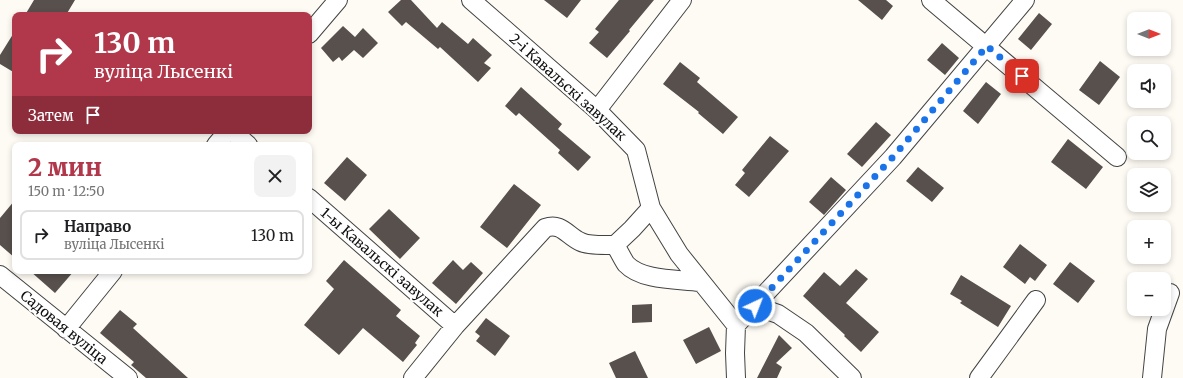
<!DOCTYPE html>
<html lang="ru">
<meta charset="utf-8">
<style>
body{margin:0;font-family:Merriweather,serif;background:#f2f2f2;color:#202124;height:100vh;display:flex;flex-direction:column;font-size:15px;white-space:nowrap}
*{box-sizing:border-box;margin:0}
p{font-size:13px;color:#757577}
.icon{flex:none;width:22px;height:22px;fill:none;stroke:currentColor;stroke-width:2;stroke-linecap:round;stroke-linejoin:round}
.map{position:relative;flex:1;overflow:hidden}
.details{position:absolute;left:12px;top:142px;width:300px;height:132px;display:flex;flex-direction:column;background:#fff;border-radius:8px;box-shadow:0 2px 6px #0003}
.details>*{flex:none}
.banner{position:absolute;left:12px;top:12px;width:300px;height:122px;border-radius:8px;box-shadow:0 2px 6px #0003;background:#b1374a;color:#fff;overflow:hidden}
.needle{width:26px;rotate:90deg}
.buttons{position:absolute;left:1127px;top:12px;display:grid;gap:8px}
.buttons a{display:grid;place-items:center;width:44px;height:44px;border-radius:8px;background:#fff;box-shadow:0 2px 6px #0003;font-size:20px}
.pin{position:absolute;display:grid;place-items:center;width:34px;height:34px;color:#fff;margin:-17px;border-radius:8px;box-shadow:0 2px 6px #0006}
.me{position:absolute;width:44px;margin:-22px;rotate:43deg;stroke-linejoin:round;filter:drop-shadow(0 0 3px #0008)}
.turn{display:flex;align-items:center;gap:14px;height:84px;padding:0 16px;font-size:18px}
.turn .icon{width:52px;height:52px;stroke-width:2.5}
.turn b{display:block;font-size:28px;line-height:34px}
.then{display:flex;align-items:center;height:38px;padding:0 16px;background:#0003;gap:8px;font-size:15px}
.round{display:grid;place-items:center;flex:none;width:42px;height:42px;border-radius:8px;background:#f2f2f2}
.head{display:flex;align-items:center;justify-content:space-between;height:68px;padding:0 16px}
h1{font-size:24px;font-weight:800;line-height:30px;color:#b1374a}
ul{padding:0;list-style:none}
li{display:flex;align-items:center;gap:12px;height:50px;margin:0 8px 6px;padding:0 8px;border:2px solid #e0e0e0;border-radius:8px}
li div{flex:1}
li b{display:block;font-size:15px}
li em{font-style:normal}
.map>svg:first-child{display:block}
.building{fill:#57504d}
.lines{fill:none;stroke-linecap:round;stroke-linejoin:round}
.street-casing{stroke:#434343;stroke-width:20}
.street{stroke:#fff;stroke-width:18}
.route{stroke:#1a73e8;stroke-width:7;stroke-dasharray:0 12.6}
.labels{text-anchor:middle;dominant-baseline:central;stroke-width:4;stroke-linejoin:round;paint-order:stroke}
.street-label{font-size:14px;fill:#101010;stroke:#fff}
</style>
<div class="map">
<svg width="1183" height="378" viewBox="0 0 1183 378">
<rect width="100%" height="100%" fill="#fefbf4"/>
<path class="building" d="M34 0H75L66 15H25Z
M401 0H411L437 28 442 22 468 44 473 38 492 55 484 63 491 68 478 82 440 47 438 49 406 22 402 26 388 12Z
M544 0H581L567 18Z
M619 0H654L629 30 630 31 607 58 589 43 599 32 595 29Z
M858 0H886L893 6 882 20Z
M1039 13 1052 24 1031 50 1018 39Z
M343 26 355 37 363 28 378 43 363 58 354 50 342 61 339 57 333 62 321 48Z
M15 31V73L0 64V55Z
M942 43 959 58 945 75 927 60Z
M1100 61 1120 77 1099 105 1079 90Z
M680 62 700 78 697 82 738 117 723 134 698 113 699 112 663 84Z
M986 82 1001 94 978 124 963 111Z
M521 87 562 124 558 129 591 157 578 171 558 153 560 150 519 113 516 116 505 106Z
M876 122 891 135 862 167 847 154Z
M770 136 789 151 749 197 735 185 745 173 742 170Z
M1068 139 1103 167 1086 189 1051 162Z
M347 157 367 175 345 201 324 183Z
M918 167 944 188 932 202 906 181Z
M831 177 846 190 824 215 809 202Z
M514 184 541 205 507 248 480 227Z
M15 200V258L0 245V218Z
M389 209 420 238 400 259 369 229Z
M1020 244 1047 265 1035 281 1030 277 1025 284 1003 267Z
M344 260 401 310 396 316 420 336 415 343 417 345 403 362 363 328 339 355 304 325 334 289 326 281Z
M453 260 463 270 471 262 483 273 456 304 432 283Z
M1070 262 1095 281 1078 303 1053 284Z
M856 269 868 279 846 303 879 332 861 352 844 336 845 335 803 296 824 272 840 286Z
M30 271H74L55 293Z
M961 275 1011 306 998 327 960 303 962 301 950 294Z
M652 304V322L632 323V305Z
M120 310 137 324 133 328 188 378H146L131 365 134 362 100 333Z
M486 318 510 336 495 356 476 341 480 336 475 332Z
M709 327 721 351 696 364 683 340Z
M779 335 792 348 776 363 782 367 777 378H757Z
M635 351 648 378H616L609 363Z"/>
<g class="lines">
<defs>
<path id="street" d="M471 0 597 110 636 150 651 208 679 254 736 325 735 353 736 378
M931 0 1117 157
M309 34 338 0
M597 110 682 0
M232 131 248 145
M216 145 228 131
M309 198 455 326
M615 245 632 229 651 208
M0 275 128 378
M755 306 778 314 806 333 852 378
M736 325 893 157 1025 0
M66 329 113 271
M413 378 455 326 545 228C562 222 567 236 581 242 589 246 606 245 615 245 619 251 622 258 626 264 642 281 678 279 700 282
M979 378 1036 300
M1152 378 1157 329 1170 293"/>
</defs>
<use href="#street" class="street-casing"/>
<use href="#street" class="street"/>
</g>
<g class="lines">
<path class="route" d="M755 306 893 157 987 46 1022 76"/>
</g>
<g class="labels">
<g class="street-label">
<text transform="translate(568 87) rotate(42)">2-і Кавальскі завулак</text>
<text transform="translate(382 262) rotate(41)">1-ы Кавальскі завулак</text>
<text transform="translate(64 327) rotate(39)">Садовая вуліца</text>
</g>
</g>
</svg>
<div class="buttons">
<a><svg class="needle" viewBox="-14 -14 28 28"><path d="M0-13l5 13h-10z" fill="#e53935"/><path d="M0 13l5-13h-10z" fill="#757577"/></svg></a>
<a><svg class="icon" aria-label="sound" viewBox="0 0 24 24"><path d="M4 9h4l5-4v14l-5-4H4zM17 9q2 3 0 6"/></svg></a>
<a><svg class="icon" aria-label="search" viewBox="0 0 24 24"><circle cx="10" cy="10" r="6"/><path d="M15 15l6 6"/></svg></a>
<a><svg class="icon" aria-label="layers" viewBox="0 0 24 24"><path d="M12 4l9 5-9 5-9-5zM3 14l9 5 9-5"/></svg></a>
<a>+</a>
<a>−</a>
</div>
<div class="pin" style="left:1022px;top:76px;background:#d93025"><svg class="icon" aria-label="arrive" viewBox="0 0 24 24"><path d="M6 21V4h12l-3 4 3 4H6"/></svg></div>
<svg class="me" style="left:755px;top:306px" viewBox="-20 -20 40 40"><circle r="17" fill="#1a73e8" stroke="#fff" stroke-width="3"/><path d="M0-11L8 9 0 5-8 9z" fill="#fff"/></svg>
<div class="banner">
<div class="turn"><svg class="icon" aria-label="right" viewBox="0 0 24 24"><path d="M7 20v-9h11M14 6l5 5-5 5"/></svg><div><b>130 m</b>вуліца Лысенкі</div></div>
<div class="then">Затем<svg class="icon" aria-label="arrive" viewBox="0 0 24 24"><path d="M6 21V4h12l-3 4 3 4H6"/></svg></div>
</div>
<section class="details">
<div class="head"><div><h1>2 мин</h1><p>150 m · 12:50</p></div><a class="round"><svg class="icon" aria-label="close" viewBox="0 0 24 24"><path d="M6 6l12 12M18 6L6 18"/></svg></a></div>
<ul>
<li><svg class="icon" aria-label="right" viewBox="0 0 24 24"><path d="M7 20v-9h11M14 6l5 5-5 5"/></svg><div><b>Направо</b><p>вуліца Лысенкі</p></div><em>130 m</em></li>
</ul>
</section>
</div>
